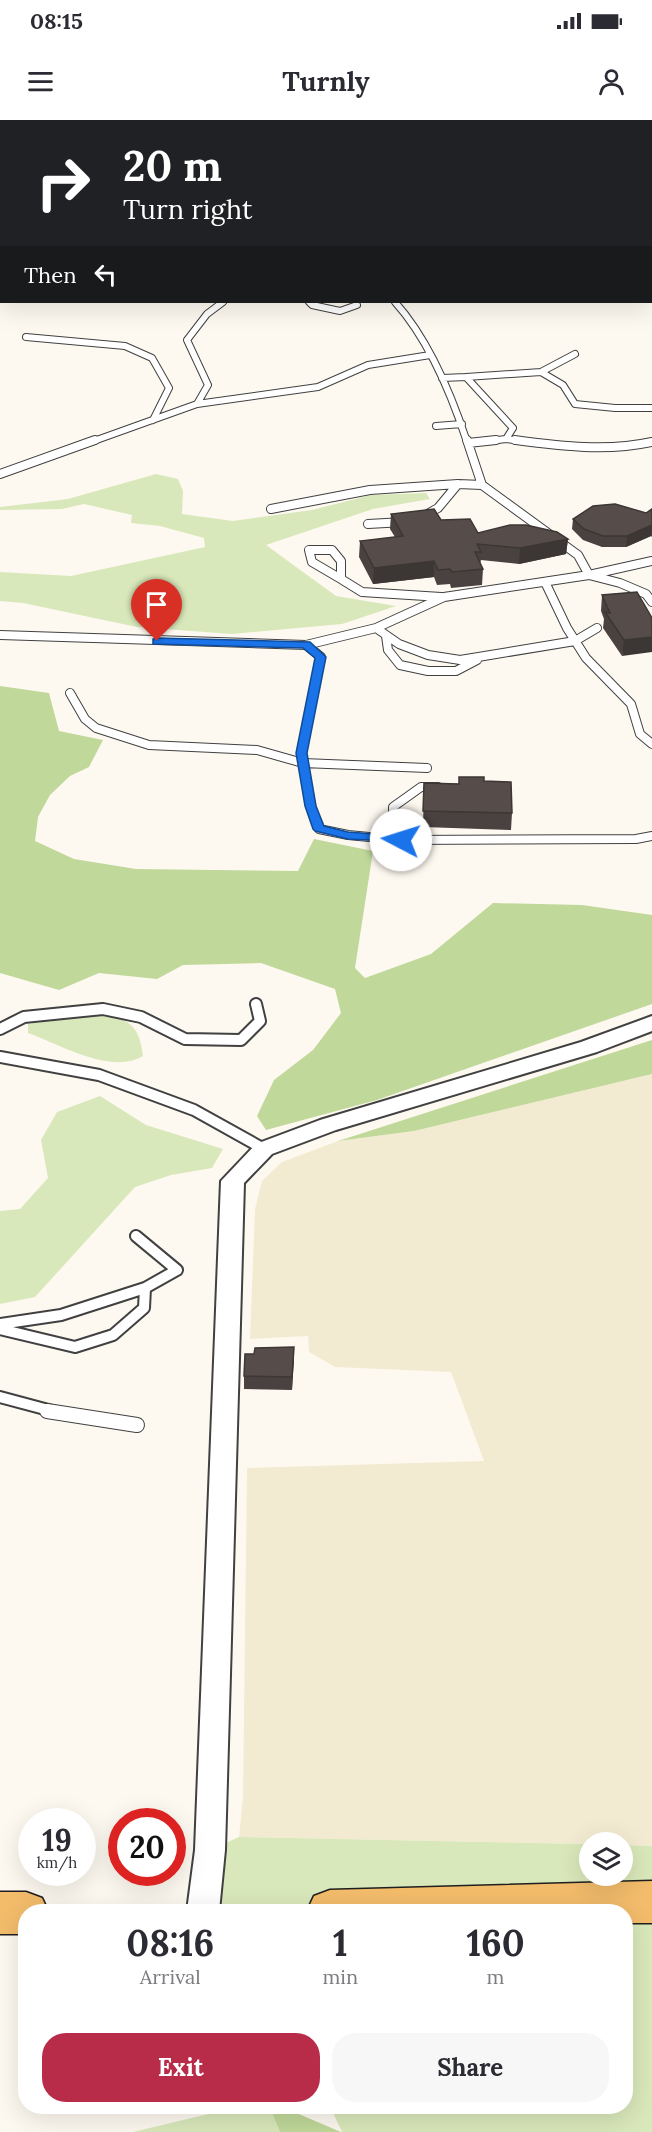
<!DOCTYPE html>
<style>
body{margin:0;font-family:Lora,serif;background:#f7f7f7;color:#2b2b33;height:100vh;display:flex;flex-direction:column;font-size:22px;white-space:nowrap}
*{box-sizing:border-box;margin:0}
p{font-size:20px;color:#7c7c81}
.icon{flex:none;width:33px;height:33px;fill:none;stroke:currentColor;stroke-width:2;stroke-linecap:round;stroke-linejoin:round}
.map{position:relative;flex:1;overflow:hidden}
.side{position:absolute;left:18px;top:1784px;width:615px;height:210px;display:flex;flex-direction:column;background:#fff;border-radius:24px;box-shadow:0 6px 24px #0002}
.side>*{flex:none}
.hud{position:absolute;left:0px;top:0px;width:652px;height:183px;box-shadow:0 6px 24px #0002;background:#202124;color:#fff;overflow:hidden}
.tools{position:absolute;left:579px;top:1712px;display:grid;gap:12px}
.tools a{display:grid;place-items:center;width:54px;height:54px;border-radius:50%;background:#fff;box-shadow:0 6px 24px #0002;font-size:30px}
.speed{position:absolute;left:18px;top:1688px;display:flex;gap:12px;font-size:30px;font-weight:700;text-align:center}
.speed>*{display:grid;place-content:center;width:78px;height:78px;border-radius:50%;background:#fff;box-shadow:0 6px 24px #0002;line-height:1}
.speed small{font-size:15px;font-weight:400}
.speed .limit{border:9px solid #d22;background:#fff;color:#111}
.pin{position:absolute;display:grid;place-items:center;width:51px;height:51px;color:#fff;margin:-62px -26px;border-radius:50% 50% 50% 0;rotate:-45deg;box-shadow:0 0 6px #0007}
.pin .icon{rotate:45deg}
.me{position:absolute;width:66px;margin:-33px;rotate:275deg;stroke-linejoin:round;filter:drop-shadow(0 0 4px #0008)}
.turn{display:flex;align-items:center;gap:21px;height:126px;padding:0 24px;font-size:27px}
.turn .icon{width:78px;height:78px;stroke-width:2.5}
.turn b{display:block;font-size:42px;line-height:51px}
.then{display:flex;align-items:center;height:57px;padding:0 24px;background:#0003;gap:12px;font-size:22px}
.eta{display:flex;justify-content:space-evenly;align-items:center;height:102px;text-align:center}
.eta b{font-size:36px;font-weight:700;line-height:42px}
.cta{display:flex;gap:12px;margin-top:auto;padding:12px 24px}
.cta a{flex:1;height:69px;border-radius:24px;background:#b82c49;color:#fff;font-size:24px;font-weight:700;line-height:69px;text-align:center}
.cta a+a{background:#f7f7f7;color:#2b2b33}
.status{display:flex;justify-content:space-between;align-items:center;height:42px;padding:0 30px;background:#fff;direction:ltr}
.status svg{height:16px;fill:currentColor}
header{display:flex;justify-content:space-between;align-items:center;height:78px;padding:0 24px;background:#fff;font-size:27px;font-weight:700}
.map>svg:first-child{display:block}
.farmland{fill:#f3ebd1}
.green{fill:#d9e8ba}
.forest{fill:#c0d89a}
.water{fill:#b6e6f4;stroke:#40a7c8;stroke-width:1.5}
.lines{fill:none;stroke-linecap:round;stroke-linejoin:round}
.service-far3-casing{stroke:#414141;stroke-width:8}
.service-far2-casing{stroke:#414141;stroke-width:10}
.service-far1-casing{stroke:#414141;stroke-width:14}
.service-casing{stroke:#414141;stroke-width:16}
.minor-casing{stroke:#414141;stroke-width:4}
.primary-casing{stroke:#1f1f1f;stroke-width:3}
.service-far3{stroke:#fff;stroke-width:6}
.service-far2{stroke:#fff;stroke-width:8}
.service-far1{stroke:#fff;stroke-width:10}
.service{stroke:#fff;stroke-width:14}
.minor{fill:#fff;fill-rule:evenodd}
.primary{fill:#f3bc6b;fill-rule:evenodd}
.wall{fill:#4a4240}
.shaded-wall{fill:#3c3634}
.building{fill:#564d4b;stroke:#3c3634;stroke-width:1.5}
.route{fill:#1a73e8;stroke:#114b97;stroke-width:1.5}
</style>
<div class="status"><b>08:15</b><svg viewBox="0 0 49 12"><path d="M0 12V9h3v3zM5 12V6h3v6zM10 12V3h3v9zM15 12V0h3v12zM26 1h20v11H26zM47 4h2v5h-2z"/></svg></div>
<header><svg class="icon" aria-label="menu" viewBox="0 0 24 24"><path d="M4 6h16M4 12h16M4 18h16"/></svg>Turnly<svg class="icon" aria-label="person" viewBox="0 0 24 24"><circle cx="12" cy="8" r="4"/><path d="M4 21q1-7 8-7t8 7"/></svg></header>
<div class="map">
<svg width="652" height="2012" viewBox="0 0 652 2012">
<rect width="100%" height="100%" fill="#fef9f0"/>
<path class="farmland" d="M652 954V1726L623 1725 622 1722H590L589 1724 239 1717 243 1677 247 1348 484 1341 451 1252 335 1247 309 1232 308 1216 250 1219 255 1089 262 1061 282 1042 338 1021 414 1011Z"/>
<path class="green" d="M156 354 178 359 183 371 182 394 233 401 312 390 371 375 426 373 430 379 373 389 266 425 336 476 396 486 342 504 232 514 137 507 23 483 0 481V452L71 456 205 427 204 418 160 406 131 403 132 395 84 384 62 389 0 390V387L68 379Z
M100 893C129 900 139 904 143 936 111 955 61 925 28 913V904Z
M100 976 146 1005 223 1029 212 1048 171 1055 135 1067 35 1177 0 1184V1091L20 1089 48 1058 41 1020 57 992Z
M239 1717 589 1724 590 1755H622L623 1725 652 1726V1782L330 1791H203L210 1730Z
M652 1794V2012H342L330 1986H626V1796Z
M242 1986H269L280 2012H133Z"/>
<path class="forest" d="M0 566 49 573 59 611 103 620 89 647 70 656 50 675 38 697 35 721 74 739 136 749 298 751 314 719 373 731 355 848 365 858 431 834 493 783 582 785 652 795V884L377 980 266 1010 257 996 274 960 313 930 341 893 335 869 261 843 183 845 157 859 99 853 59 870 0 853Z
M652 920V954L414 1011 338 1021Z
M269 1986H280L341 2012H280Z"/>
<path class="water" d="M0 0H180L182 1 2 2 0 86Z"/>
<g class="lines">
<defs>
<path id="service-far3" d="M356 0 358 2
M309 182 312 185 340 191 357 185
M395 182C429 220 451 273 467 322
M26 217 125 226 152 238 169 268 153 300
M541 252 563 265 575 284 615 288H652
M466 257 541 252 575 234
M442 258 466 257 513 308 506 319
M197 284 318 267 368 245 430 235
M436 306 462 304
M91 322 197 284 208 265 187 220 207 194 223 182
M481 322 506 319 527 322"/>
<path id="service-far2" d="M467 320 482 365 578 435 589 455 652 441
M515 320C561 326 606 332 652 322
M468 323 496 320
M0 354 95 320
M271 389 370 370 458 364
M424 396 438 388 458 364 482 365
M368 404 404 402
M309 430H332L341 441V459L312 442Z
M341 459 362 472 441 477
M545 462 567 508 586 538 631 584 640 614 652 624
M376 508 399 524 428 535 460 540 575 521 597 508
M0 515 306 525 376 508 444 477 589 455 620 463 646 474 652 482
M386 516 388 530 400 545 428 551H456L477 540
M306 525 321 537 301 633 311 685 319 709 348 715 401 720 636 719 652 716
M70 573 85 599 96 608 149 625 257 630 303 643 427 648
M393 719V687L421 667H438"/>
<path id="service-far1" d="M0 909 24 897 103 889 141 897 185 919 241 920 260 901 256 884
M0 937 99 955 194 990 264 1029
M136 1116 177 1150 145 1168
M0 1204 61 1195 145 1168 144 1188 113 1215 75 1227 0 1209
M0 1277 56 1292"/>
<path id="service" d="M47 1291 137 1305"/>
<path id="minor" d="M652 896V911L597 932 336 1010 272 1034 244 1063 225 1730 219 1791H187L195 1730 221 1061 256 1024 320 1000 581 922Z"/>
<path id="primary" d="M652 1761V1803H626V1791H307L314 1776 330 1770Z
M0 1772H26L42 1778 48 1791H26V1814H0Z"/>
</defs>
<use href="#service-far3" class="service-far3-casing"/>
<use href="#service-far2" class="service-far2-casing"/>
<use href="#service-far1" class="service-far1-casing"/>
<use href="#service" class="service-casing"/>
<use href="#minor" class="minor-casing"/>
<use href="#primary" class="primary-casing"/>
<use href="#service-far3" class="service-far3"/>
<use href="#service-far2" class="service-far2"/>
<use href="#service-far1" class="service-far1"/>
<use href="#service" class="service"/>
<use href="#minor" class="minor"/>
<use href="#primary" class="primary"/>
</g>
<path class="wall" d="M652 389V417L651 416 626 427H602L583 420 572 409 573 399 646 393Z
M391 394 441 400 478 413 568 419 566 434 519 444 481 440 480 444 483 449 482 465 451 468 450 464 437 465 434 457 373 464 359 437 360 421 395 417 390 409Z
M637 472 622 536 603 508 604 499 601 491 602 475Z
M484 661 512 693 511 710 423 707 424 663 459 664Z
M294 1227 292 1270 244 1269V1256L254 1234Z"/>
<path class="shaded-wall" d="M652 405 651 416 626 427 627 416Z
M568 419 566 434 519 444 520 428Z
M434 441V457L373 464 374 448Z
M652 517V532L622 536 624 520Z
M294 1227V1240L292 1270V1257Z"/>
<path class="building" d="M615 384 646 393 652 389V405L627 416H603L584 409 573 399 593 386Z
M434 389 441 400 470 399 478 413 510 405H526L557 412 568 419 520 428 477 424 481 432H475L483 449 452 452 450 449 438 450 434 441 374 448 360 421 403 416 391 394Z
M637 472 652 498V517L624 520 605 492 610 493 602 475Z
M459 657H484V661L511 662 512 693 423 691 424 663 459 664Z
M294 1227 292 1257 244 1256 245 1234H254L255 1228Z"/>
<path class="route" d="M157 518 310 522 326 537 307 633 316 686 324 706 348 712 401 716 405 717V722L348 719 315 711 313 709 305 686 296 633 315 538 303 528 153 524V519Z"/>
</svg>
<div class="tools">
<a><svg class="icon" aria-label="layers" viewBox="0 0 24 24"><path d="M12 4l9 5-9 5-9-5zM3 14l9 5 9-5"/></svg></a>
</div>
<div class="speed"><div>19<small>km/h</small></div><div class="limit">20</div></div>
<div class="pin" style="left:157px;top:521px;background:#d93025"><svg class="icon" aria-label="arrive" viewBox="0 0 24 24"><path d="M6 21V4h12l-3 4 3 4H6"/></svg></div>
<svg class="me" style="left:401px;top:720px" viewBox="-20 -20 40 40"><circle r="19" fill="#fff"/><path d="M0-13L10 11 0 6-10 11z" fill="#1a73e8"/></svg>
<div class="hud">
<div class="turn"><svg class="icon" aria-label="right" viewBox="0 0 24 24"><path d="M7 20v-9h11M14 6l5 5-5 5"/></svg><div><b>20 m</b>Turn right</div></div>
<div class="then">Then<svg class="icon" aria-label="left" viewBox="0 0 24 24"><path d="M17 20v-9H6M10 6l-5 5 5 5"/></svg></div>
</div>
<section class="side">
<div class="eta">
<div><b>08:16</b><p>Arrival</p></div>
<div><b>1</b><p>min</p></div>
<div><b>160</b><p>m</p></div>
</div>
<div class="cta"><a>Exit</a><a>Share</a></div>
</section>
</div>
